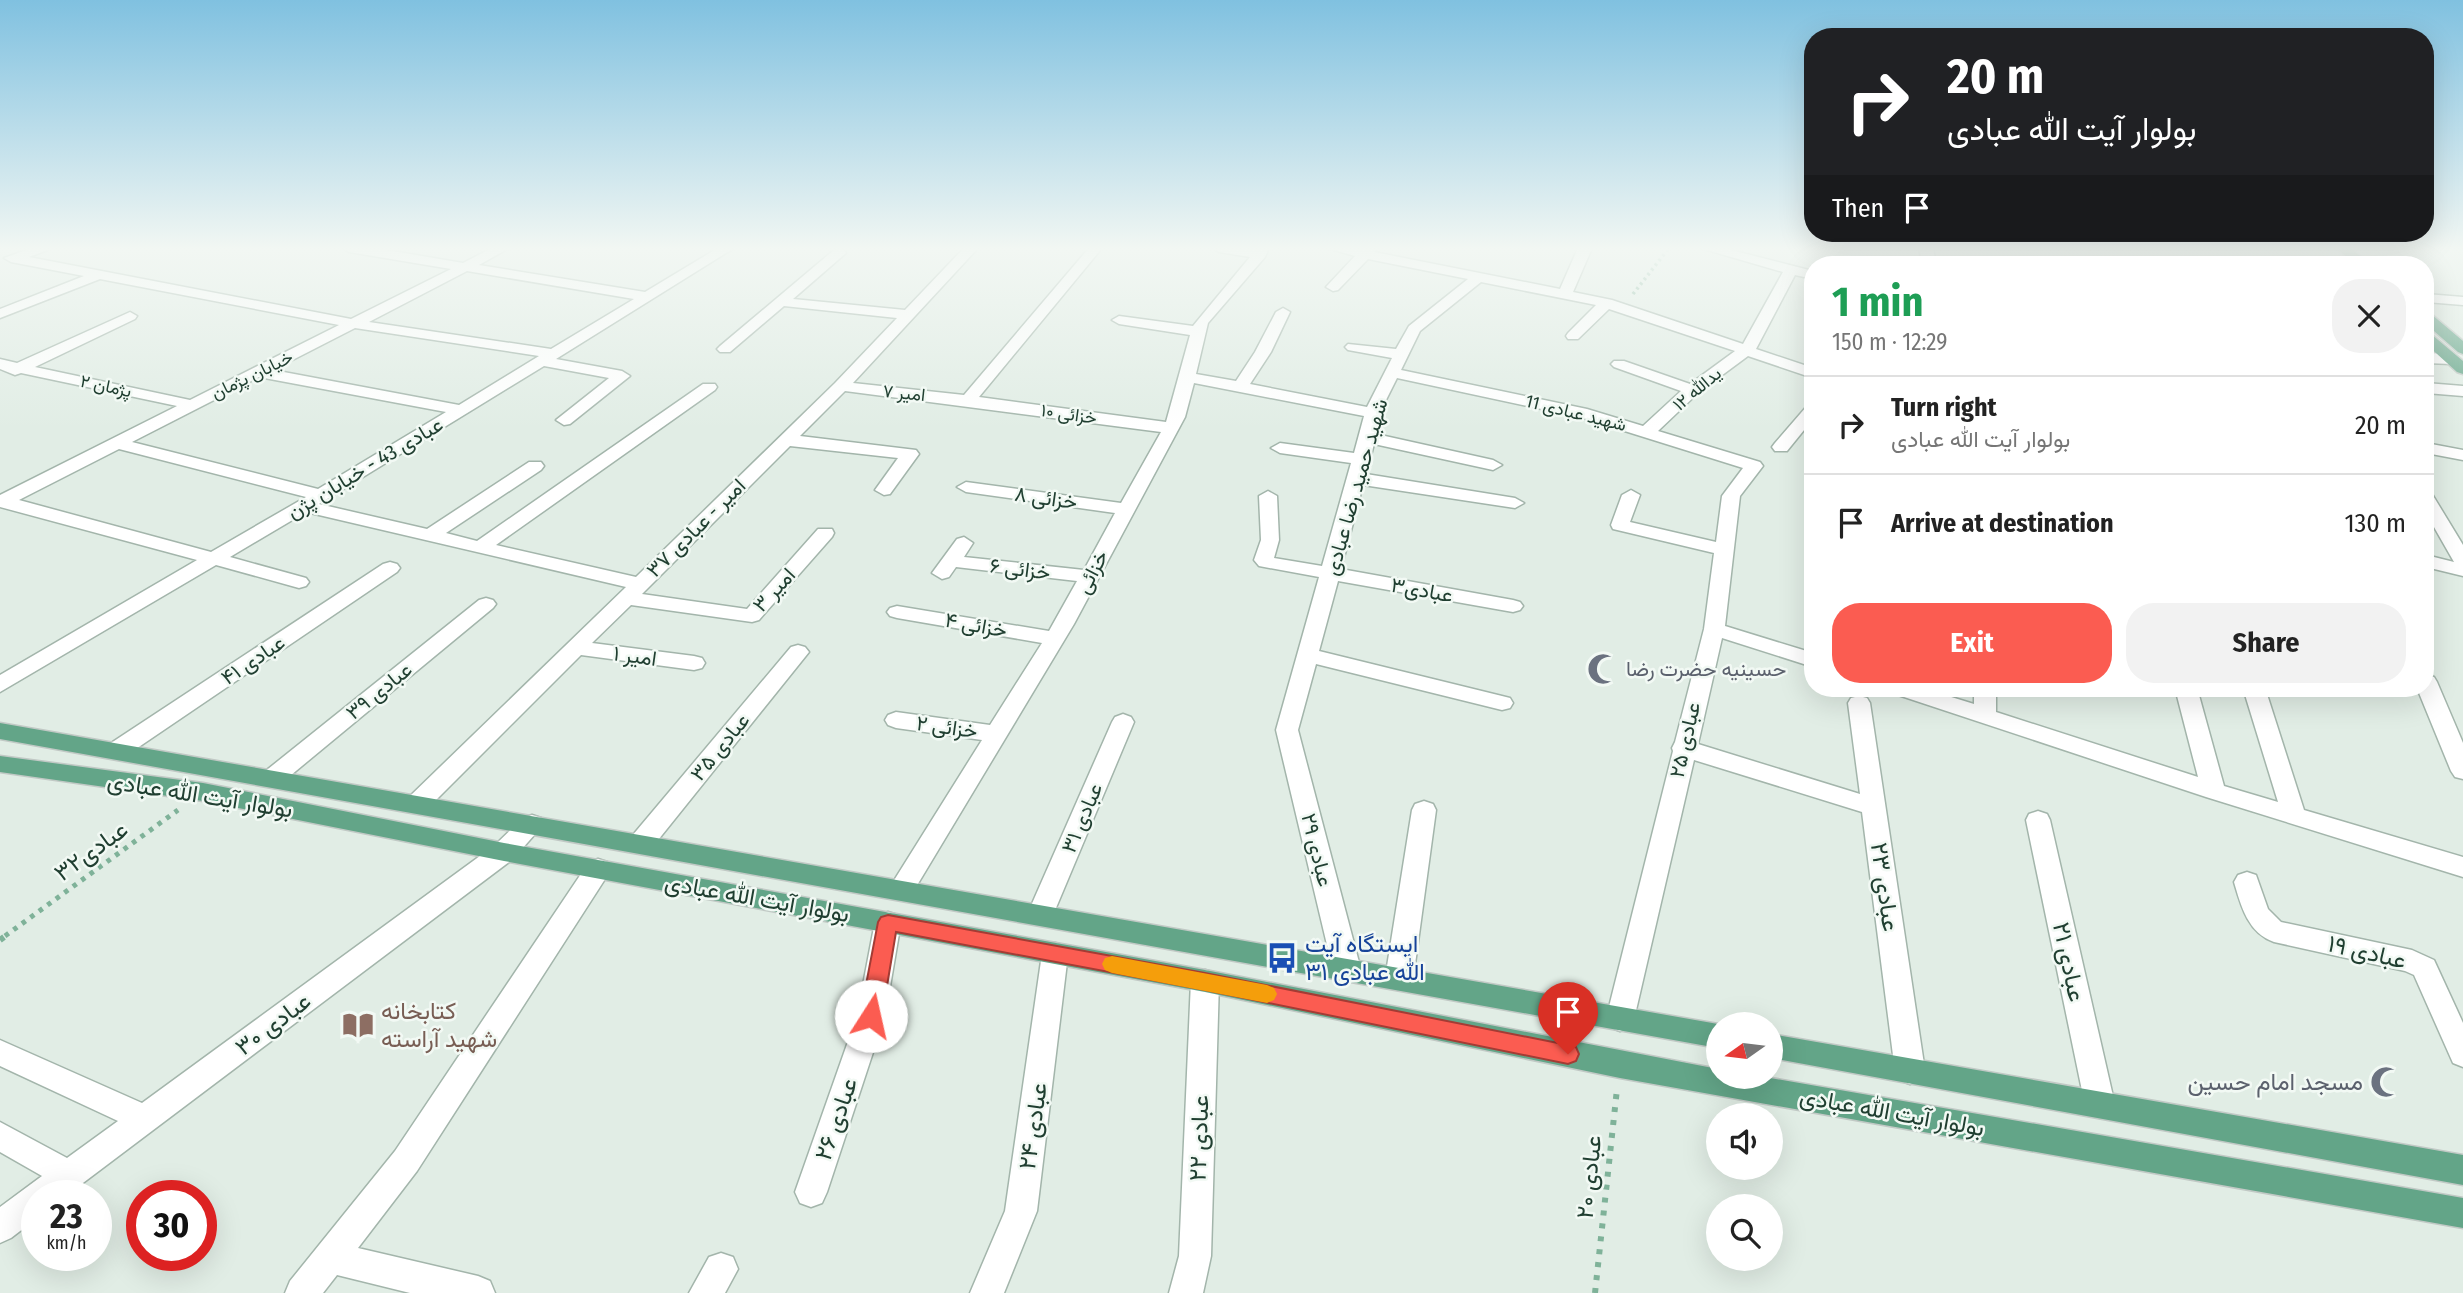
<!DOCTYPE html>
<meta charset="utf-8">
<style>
body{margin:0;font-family:"Fira Sans Condensed",Vazirmatn,sans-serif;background:#f2f2f2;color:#222;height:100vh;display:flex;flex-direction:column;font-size:26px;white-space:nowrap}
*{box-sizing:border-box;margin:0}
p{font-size:23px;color:#767676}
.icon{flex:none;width:38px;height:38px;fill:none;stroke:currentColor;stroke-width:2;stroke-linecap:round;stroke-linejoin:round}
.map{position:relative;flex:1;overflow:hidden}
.panel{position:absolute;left:1804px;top:256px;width:630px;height:441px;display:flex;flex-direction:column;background:#fff;border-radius:28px;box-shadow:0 7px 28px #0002}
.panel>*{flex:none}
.top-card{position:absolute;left:1804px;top:28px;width:630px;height:214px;border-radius:28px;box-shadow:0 7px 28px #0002;background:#202124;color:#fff;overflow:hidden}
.needle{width:46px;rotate:256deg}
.fabs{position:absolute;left:1706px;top:1012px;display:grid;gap:14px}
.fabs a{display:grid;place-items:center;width:77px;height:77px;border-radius:50%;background:#fff;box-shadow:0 7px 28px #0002;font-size:35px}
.speed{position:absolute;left:21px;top:1180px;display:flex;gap:14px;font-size:35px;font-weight:700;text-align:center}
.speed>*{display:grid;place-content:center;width:91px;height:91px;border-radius:50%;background:#fff;box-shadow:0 7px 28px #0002;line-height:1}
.speed small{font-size:18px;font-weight:400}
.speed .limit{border:10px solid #d22;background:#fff;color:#111}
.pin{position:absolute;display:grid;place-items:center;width:60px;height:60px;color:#fff;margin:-72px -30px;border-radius:50% 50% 50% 0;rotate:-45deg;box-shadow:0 0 7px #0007}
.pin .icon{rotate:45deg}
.me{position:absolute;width:77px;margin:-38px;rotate:10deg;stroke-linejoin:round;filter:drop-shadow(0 0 5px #0008)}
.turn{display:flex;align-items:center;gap:24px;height:147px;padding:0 28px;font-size:32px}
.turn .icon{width:91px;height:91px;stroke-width:2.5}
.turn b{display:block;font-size:49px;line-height:60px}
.then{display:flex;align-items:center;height:66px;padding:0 28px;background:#0003;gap:14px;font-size:26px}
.round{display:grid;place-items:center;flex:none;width:74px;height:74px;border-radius:28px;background:#f2f2f2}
.headline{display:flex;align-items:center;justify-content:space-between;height:119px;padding:0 28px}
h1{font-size:42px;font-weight:700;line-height:52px;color:#1e9e55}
.button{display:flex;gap:14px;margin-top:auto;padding:14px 28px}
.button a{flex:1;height:80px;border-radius:28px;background:#fb5c51;color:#fff;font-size:28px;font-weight:700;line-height:80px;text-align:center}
.button a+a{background:#f2f2f2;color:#222}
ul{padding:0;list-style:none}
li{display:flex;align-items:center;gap:21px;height:98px;padding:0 28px;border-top:2px solid #e0e0e0}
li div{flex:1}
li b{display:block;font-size:26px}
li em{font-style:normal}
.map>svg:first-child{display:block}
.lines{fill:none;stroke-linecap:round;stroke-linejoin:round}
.minor-casing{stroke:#a3b5ab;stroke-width:3}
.major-casing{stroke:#c1c9c5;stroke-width:3}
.path-far2{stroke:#7fb299;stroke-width:3.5;stroke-dasharray:2.5 3.5;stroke-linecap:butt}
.path-far1{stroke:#7fb299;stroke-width:5;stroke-dasharray:4.5 6;stroke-linecap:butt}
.path{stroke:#7fb299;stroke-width:6;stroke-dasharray:5 8;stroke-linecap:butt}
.minor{fill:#fff;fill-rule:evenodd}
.major{fill:#63a588;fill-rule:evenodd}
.route{fill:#fb5c51;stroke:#a33c35;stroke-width:2}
.slow{fill:#f59e0b}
.labels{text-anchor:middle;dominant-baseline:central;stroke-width:5;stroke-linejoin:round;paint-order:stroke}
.far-street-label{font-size:18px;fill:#203f31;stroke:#f2f9f4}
.street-label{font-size:21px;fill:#203f31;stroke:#f2f9f4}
.worship-label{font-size:21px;fill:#5b616d;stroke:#f2f9f4;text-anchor:start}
.near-street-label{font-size:24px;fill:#203f31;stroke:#f2f9f4}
.near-transit-label{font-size:24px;fill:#164399;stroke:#f2f9f4;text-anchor:start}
.near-education-label{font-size:24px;fill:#785e54;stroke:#f2f9f4;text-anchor:start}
.near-worship-label{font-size:24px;fill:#5b616d;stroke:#f2f9f4;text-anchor:end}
</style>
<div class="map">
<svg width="2463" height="1293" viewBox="0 0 2463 1293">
<rect width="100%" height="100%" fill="#e1ede5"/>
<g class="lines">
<defs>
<path id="minor" d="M32 248H53L29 257 351 319 451 269 349 252 343 248H375L463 263 492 248H509L479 265 645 292 718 248H734L556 359 622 371 630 376 570 424 564 425 556 420 609 378 544 366 319 504 427 529 529 462H541L544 466 541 470 446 533 477 541 703 384H715L717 387 715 390 496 545 636 577 835 383 897 318 784 306 730 352H720L717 349 720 346 834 250H844L846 253 793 299 905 310 964 248H978L853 383 964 395 1089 248H1102L979 397 1166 422 1190 335 1119 324 1112 320 1119 316 1193 326 1250 257 1219 252 1213 248H1269L1265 257 1208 323 1196 374 1236 381 1255 352 1276 312 1283 308 1290 312 1271 352 1250 384 1367 407 1392 358 1348 350 1345 347 1348 344 1396 349 1409 326 1468 279 1368 259 1338 290 1333 291 1326 287 1355 256 1327 248H1377L1374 252 1560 289 1578 248H1592L1573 292 1612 300 1743 344 1783 272 1700 248H1723L1813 271V279L1795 275 1756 349 1813 368V378L1748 356 1698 393 1658 431 1760 462 1763 466 1740 496 1725 626 1813 653V667L1722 638 1698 744 1860 794 1848 703 1851 698 1859 696 1867 698 1870 703 1925 1071 1920 1080 1910 1084 1900 1080 1895 1071 1862 812 1694 760 1634 1019 1630 1027 1620 1031 1610 1027 1606 1019 1673 751 1672 748 1675 742 1704 629 1714 553 1613 529 1611 525 1622 495 1631 490 1640 495 1630 522 1716 542 1722 496 1743 468 1583 418 1397 378 1384 404 1376 434 1493 460 1502 465 1493 470 1374 444 1366 474 1515 498 1524 503 1515 508 1363 485 1341 569 1513 600 1520 602 1523 606 1520 610 1513 612 1338 581 1319 651 1502 696 1510 698 1513 703 1510 708 1502 710 1316 664 1298 730 1361 970 1357 978 1347 981 1337 978 1333 970 1276 730 1319 577 1259 566 1254 560 1261 540 1259 496 1268 491 1277 496 1279 540 1274 558 1322 566 1351 463 1280 453 1271 448 1280 443 1354 453 1364 416 1194 383 1185 417 1074 624 910 897 901 900 892 897 888 890 982 740 896 728 888 725 885 720 888 715 896 712 990 725 1042 643 897 618 890 616 887 612 890 608 897 606 1049 631 1077 581 956 567 949 577 942 579 932 573 957 539 964 537 973 543 964 557 1084 570 1115 513 966 492 957 487 966 482 1121 503 1161 432 845 391 800 436 916 450 919 454 890 494 884 495 875 490 898 458 790 446 642 594 747 609 818 529H832L834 533 832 537 759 620 752 622 631 605 592 643 694 656 702 658 705 663 702 668 694 670 581 655 426 810 417 813 408 810 405 804 408 798 626 587 306 512 230 557 306 578 309 582 306 586 299 588 216 565 0 692V675L197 560 0 507V495L177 406 21 373 15 375 0 369V359L17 363 130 312 137 316 135 319 35 367 190 400 339 325 100 279 0 318V309L84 276 11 262 4 258ZM467 271 634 299 551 349 369 322ZM1481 282 1596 305 1568 333 1566 336 1568 339H1578L1609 309 1735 351 1690 384 1624 361H1614L1611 364 1614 367 1681 391 1643 426 1587 409 1401 370 1420 331ZM355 328 539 356 459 405 273 370ZM259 377 446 412 318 489 132 442ZM119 449 306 497 211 552 19 500Z
M1919 248H1933L1936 264H1922Z
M2426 294 2463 297V305L2426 302Z
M2426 353 2451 354 2459 359 2451 364 2426 363Z
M2426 383 2463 386V396L2426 393Z
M1813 404V419L1787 451H1775L1772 447 1775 443 1807 406Z
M2426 443 2463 450V460L2426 453Z
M2426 493 2432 494 2463 545V576L2426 567V555L2454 562 2426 513Z
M390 562 397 564 400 568 397 572 124 757 116 759 108 757 104 751 108 745 383 564Z
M486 598 493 600 496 604 493 608 279 785 271 787 263 785 259 779 263 773 479 600Z
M798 645 805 647 809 652 805 657 650 850 641 852 632 850 629 843 632 836 791 647Z
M2426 675 2434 677 2437 682 2463 743V779L2455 777 2451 771 2417 688H2426Z
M1889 688H1922L1974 704V688H1996V712L2198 777 2175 688H2197L2224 786 2278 802 2243 688H2265L2304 810 2463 857V877L2206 797 1892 693Z
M1123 714 1131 717 1134 722 1053 915 1049 922 1040 925 1031 922 1027 915 1112 722 1115 717Z
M1424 801 1433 804 1436 810 1413 979 1409 987 1399 990 1389 987 1385 979 1412 810 1415 804Z
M2038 811 2047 814 2050 820 2115 1105 2111 1114 2100 1118 2089 1114 2085 1105 2026 820 2029 814Z
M532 815 541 818 544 824 513 859 67 1195H37V1218L11 1238 0 1243V1207L42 1176 0 1152V1122L67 1158 118 1121 0 1066V1040L142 1103 495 845 523 818Z
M598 859 607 862 611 869 607 876 417 1171 358 1248 478 1276 490 1281 495 1293H410L337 1275 323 1293H285L290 1281 395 1151 589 862Z
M2247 872 2256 875 2268 909 2281 922 2412 950 2434 960 2463 1023V1067L2453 1063 2414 975 2405 971 2274 942C2248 933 2241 906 2234 882L2238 875Z
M888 912 897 915 901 922 885 1016 827 1192 822 1203 811 1207 800 1203 795 1192 857 1016 875 922 879 915Z
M1055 943 1065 946 1068 954 1037 1211 1004 1293H970L1005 1211 1042 954 1045 946Z
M1205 970 1215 973 1219 981 1211 1256 1203 1293H1169L1179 1256 1191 981 1195 973Z
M721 1253 733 1257 738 1269 725 1293H689L709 1257Z"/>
<path id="major" d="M2337 248H2351L2369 264H2354Z
M2426 313 2431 314 2463 341V354L2458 352 2426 324Z
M2426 333 2431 334 2463 361V374L2457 372 2426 344Z
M0 723 1718 1024V1048L0 739Z
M0 756 203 783 504 843 1205 970 1718 1069V1076H1759L2463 1198V1228L1620 1078 1205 992 504 861 203 801 0 772Z
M1771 1034 2463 1155V1185L1771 1058Z"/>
</defs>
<use href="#minor" class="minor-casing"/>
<use href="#major" class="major-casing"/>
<path class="path-far2" d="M1633 294 1669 248"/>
<path class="path-far1" d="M5 936 178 810"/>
<path class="path" d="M0 940 8 934
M1595 1293 1617 1089"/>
<use href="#minor" class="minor"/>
<use href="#major" class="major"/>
</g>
<linearGradient id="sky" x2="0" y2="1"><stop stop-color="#80c1e0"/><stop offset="0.58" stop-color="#f2f7f3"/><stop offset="1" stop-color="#f2f7f3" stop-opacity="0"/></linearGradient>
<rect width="2463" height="429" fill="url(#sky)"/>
<path class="route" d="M888 915 1205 973 1568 1045 1576 1047 1579 1054 1576 1061 1568 1064 1205 990 896 932 882 1016 879 1022 871 1025 863 1022 860 1016 878 922 881 917Z"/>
<path class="slow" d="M1112 956 1267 985 1274 988 1277 994 1274 1000 1267 1003 1112 973 1105 970 1102 964 1105 958Z"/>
<defs>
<symbol id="mosque-bare" viewBox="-9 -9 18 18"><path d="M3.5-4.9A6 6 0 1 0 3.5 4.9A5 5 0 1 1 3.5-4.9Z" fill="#6b7280" stroke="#f2f9f4" stroke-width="2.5" paint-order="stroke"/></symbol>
<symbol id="bus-bare" viewBox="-9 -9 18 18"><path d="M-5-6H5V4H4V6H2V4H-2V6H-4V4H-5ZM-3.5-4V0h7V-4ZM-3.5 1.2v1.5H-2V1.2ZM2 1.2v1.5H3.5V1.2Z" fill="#1a4fb4" stroke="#f2f9f4" stroke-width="2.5" paint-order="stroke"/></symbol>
<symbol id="library-bare" viewBox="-9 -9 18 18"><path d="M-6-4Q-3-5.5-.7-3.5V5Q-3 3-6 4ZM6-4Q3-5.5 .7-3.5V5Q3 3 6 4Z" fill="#8d6e63" stroke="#f2f9f4" stroke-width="2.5" paint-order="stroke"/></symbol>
</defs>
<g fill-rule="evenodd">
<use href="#mosque-bare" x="1581" y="647" width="44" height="44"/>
<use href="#bus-bare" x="1260" y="936" width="44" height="44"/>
<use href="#library-bare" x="336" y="1003" width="44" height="44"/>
<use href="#mosque-bare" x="2364" y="1060" width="44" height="44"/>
</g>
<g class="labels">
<g class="far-street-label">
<text transform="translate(252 375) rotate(-26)">خیابان پژمان</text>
<text transform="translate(106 386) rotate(12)">پژمان ۲</text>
<text transform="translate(1697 389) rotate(-40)">یدالله ۱۲</text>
<text transform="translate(904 393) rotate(6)">امیر ۷</text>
<text transform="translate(1576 413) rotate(14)">شهید عبادی 11</text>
<text transform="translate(1069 414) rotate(8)">خزائی ۱۰</text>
</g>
<g class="street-label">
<text transform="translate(365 468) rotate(-31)">عبادی 43 - خیابان پژن</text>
<text transform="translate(1356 487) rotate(-74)">شهید حمید رضا عبادی</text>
<text transform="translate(1046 498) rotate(8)">خزائی ۸</text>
<text transform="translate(696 528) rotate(-45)">امیر - عبادی ۳۷</text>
<text transform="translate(1020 569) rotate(7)">خزائی ۶</text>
<text transform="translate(1092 572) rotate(-62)">خزائی</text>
<text transform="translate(774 590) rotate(-47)">امیر ۳</text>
<text transform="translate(1422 590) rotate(10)">عبادی۳</text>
<text transform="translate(976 625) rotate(10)">خزائی ۴</text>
<text transform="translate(635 656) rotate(8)">امیر ۱</text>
<text transform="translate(253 660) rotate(-34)">عبادی ۴۱</text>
<text transform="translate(379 691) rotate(-39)">عبادی ۳۹</text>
<text transform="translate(947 727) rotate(8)">خزائی ۲</text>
<text transform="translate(1685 740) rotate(-77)">عبادی ۲۵</text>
<text transform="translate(720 747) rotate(-51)">عبادی ۳۵</text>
<text transform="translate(1082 818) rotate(-67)">عبادی ۳۱</text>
<text transform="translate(1317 850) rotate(76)">عبادی ۲۹</text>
</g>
<g class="worship-label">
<text x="1626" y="669">حسینیه حضرت رضا</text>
</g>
<g class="near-street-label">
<text transform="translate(200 795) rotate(9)">بولوار آیت الله عبادی</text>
<text transform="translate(91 851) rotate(-36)">عبادی۳۲</text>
<text transform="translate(1885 887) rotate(82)">عبادی ۲۳</text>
<text transform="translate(757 898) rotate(10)">بولوار آیت الله عبادی</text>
<text transform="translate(2367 952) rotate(13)">عبادی ۱۹</text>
<text transform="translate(2069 962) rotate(78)">عبادی ۲۱</text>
<text transform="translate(273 1024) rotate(-37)">عبادی ۳۰</text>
<text transform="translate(1892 1112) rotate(10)">بولوار آیت الله عبادی</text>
<text transform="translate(836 1119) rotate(-71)">عبادی ۲۶</text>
<text transform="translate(1033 1126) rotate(-82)">عبادی ۲۴</text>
<text transform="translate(1199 1138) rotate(-88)">عبادی ۲۲</text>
<text transform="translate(1589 1177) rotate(-84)">عبادی ۲۰</text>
</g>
<g class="near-transit-label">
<text x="1305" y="944">ایستگاه آیت<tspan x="1305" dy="28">الله عبادی ۳۱</tspan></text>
</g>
<g class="near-education-label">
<text x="381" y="1011">کتابخانه<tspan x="381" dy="28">شهید آراسته</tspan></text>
</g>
<g class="near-worship-label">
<text x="2363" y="1082">مسجد امام حسین</text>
</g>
</g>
</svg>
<div class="fabs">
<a><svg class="needle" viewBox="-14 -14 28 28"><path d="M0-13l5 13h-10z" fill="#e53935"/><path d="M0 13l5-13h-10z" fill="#767676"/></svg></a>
<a><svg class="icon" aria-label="sound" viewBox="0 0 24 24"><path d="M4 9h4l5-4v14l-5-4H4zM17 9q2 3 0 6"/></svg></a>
<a><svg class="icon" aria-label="search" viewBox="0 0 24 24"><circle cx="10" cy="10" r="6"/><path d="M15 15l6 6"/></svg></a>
</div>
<div class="speed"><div>23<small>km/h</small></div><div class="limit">30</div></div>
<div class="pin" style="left:1568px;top:1054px;background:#d93025"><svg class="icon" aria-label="arrive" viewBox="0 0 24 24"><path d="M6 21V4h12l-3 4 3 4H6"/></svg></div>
<svg class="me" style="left:871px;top:1016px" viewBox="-20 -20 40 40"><circle r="19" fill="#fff"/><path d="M0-13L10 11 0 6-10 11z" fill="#fb5c51"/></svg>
<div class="top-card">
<div class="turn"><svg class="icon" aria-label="right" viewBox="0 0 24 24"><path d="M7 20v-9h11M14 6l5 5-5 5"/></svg><div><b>20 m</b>بولوار آیت الله عبادی</div></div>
<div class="then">Then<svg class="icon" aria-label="arrive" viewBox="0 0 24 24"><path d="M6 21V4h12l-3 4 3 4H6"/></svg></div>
</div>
<section class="panel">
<div class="headline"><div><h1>1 min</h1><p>150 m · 12:29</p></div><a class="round"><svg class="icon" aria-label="close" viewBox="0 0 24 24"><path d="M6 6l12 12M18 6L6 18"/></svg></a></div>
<ul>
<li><svg class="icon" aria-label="right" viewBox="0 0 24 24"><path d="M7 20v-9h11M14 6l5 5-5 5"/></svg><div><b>Turn right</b><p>بولوار آیت الله عبادی</p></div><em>20 m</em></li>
<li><svg class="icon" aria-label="arrive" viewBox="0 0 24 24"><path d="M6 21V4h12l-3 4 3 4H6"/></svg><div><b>Arrive at destination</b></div><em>130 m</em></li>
</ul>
<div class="button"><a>Exit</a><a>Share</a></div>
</section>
</div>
